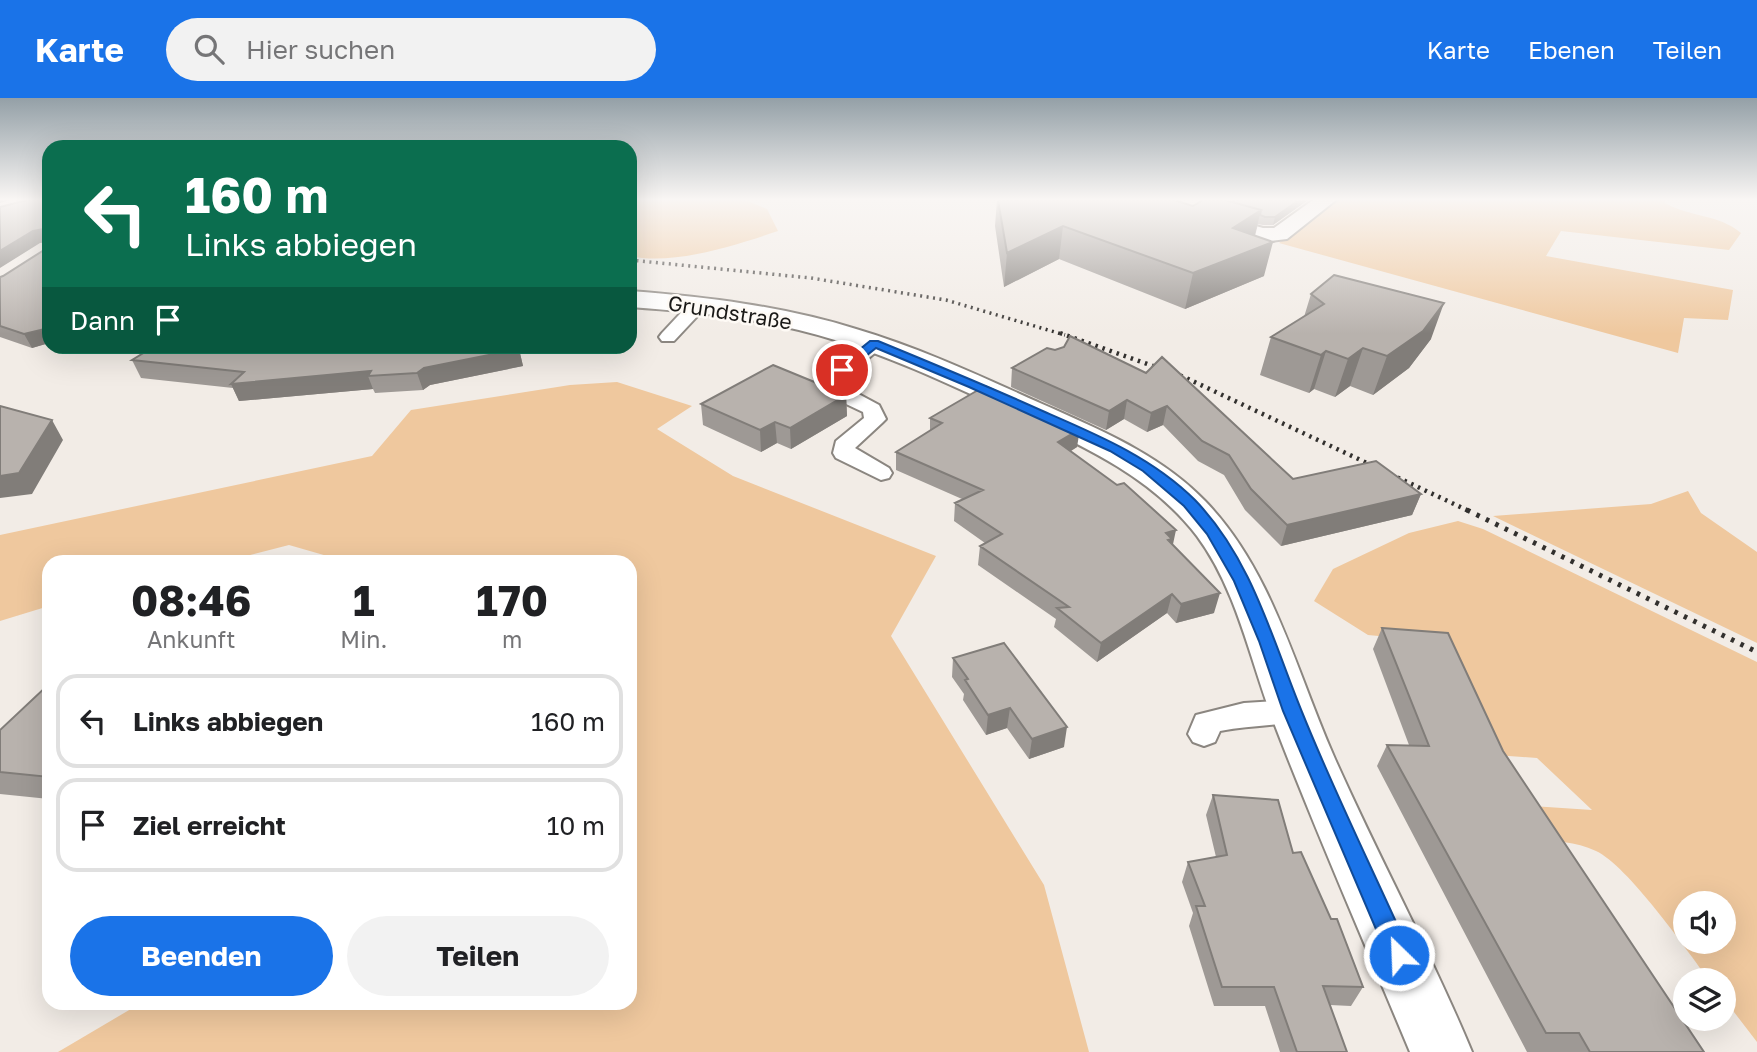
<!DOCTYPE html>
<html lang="de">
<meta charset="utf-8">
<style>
body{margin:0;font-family:"Golos Text",sans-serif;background:#f2f2f2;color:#202124;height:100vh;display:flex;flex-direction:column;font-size:26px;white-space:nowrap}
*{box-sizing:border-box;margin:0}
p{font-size:23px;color:#757577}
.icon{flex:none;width:38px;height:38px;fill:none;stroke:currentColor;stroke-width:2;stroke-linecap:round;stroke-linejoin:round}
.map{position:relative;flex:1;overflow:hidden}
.sheet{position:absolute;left:42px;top:457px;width:595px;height:455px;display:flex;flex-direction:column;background:#fff;border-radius:21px;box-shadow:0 7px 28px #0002}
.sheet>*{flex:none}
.hud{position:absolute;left:42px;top:42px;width:595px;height:214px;border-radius:21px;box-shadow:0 7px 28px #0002;background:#0b6e4f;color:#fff;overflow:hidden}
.tools{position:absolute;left:1673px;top:793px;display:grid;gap:14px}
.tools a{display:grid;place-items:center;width:63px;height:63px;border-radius:50%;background:#fff;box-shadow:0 7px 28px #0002;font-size:35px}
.pin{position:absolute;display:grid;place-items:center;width:60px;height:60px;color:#fff;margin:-30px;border:4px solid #fff;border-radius:50%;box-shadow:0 2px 7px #0007}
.me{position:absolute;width:77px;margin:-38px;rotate:336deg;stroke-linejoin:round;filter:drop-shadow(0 0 5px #0008)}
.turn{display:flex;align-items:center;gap:24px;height:147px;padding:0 28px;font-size:32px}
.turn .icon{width:91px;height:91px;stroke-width:2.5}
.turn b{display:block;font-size:49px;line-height:60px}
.then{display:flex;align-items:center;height:66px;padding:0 28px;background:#0003;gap:14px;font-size:26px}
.eta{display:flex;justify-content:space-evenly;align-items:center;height:119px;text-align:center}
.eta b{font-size:42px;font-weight:700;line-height:49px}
.button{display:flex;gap:14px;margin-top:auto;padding:14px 28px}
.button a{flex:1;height:80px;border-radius:42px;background:#1a73e8;color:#fff;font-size:28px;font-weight:700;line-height:80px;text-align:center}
.button a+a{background:#f2f2f2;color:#202124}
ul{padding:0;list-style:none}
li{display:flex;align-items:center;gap:21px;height:94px;margin:0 14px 10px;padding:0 14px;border:4px solid #e0e0e0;border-radius:21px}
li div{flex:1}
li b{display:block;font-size:26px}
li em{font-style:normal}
header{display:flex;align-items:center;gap:42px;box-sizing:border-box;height:98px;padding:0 35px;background:#1a73e8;color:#fff}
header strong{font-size:33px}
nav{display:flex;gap:38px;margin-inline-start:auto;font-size:24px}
.search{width:490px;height:63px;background:#f2f2f2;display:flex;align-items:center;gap:18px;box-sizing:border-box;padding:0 24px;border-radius:38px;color:#757577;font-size:26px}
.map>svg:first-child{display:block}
.green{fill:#efc89e;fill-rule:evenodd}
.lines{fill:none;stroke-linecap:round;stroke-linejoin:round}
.service-casing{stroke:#8b8680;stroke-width:4}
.minor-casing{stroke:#8b8680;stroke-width:4}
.secondary-casing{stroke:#8b8680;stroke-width:4}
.service{fill:#fff;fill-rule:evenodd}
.minor{fill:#fff;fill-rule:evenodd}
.secondary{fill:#fff;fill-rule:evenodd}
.rail-far2{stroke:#32302e;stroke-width:3.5;stroke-dasharray:2 4.5;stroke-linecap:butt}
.rail-far1{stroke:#32302e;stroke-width:4.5;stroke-dasharray:2.5 5;stroke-linecap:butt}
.rail{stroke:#32302e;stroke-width:5;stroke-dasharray:3.5 7;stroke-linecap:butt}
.wall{fill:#9e9995}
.shaded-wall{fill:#817d79}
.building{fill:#b8b2ad;stroke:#817d79;stroke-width:2}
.route{fill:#1a73e8;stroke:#114b97;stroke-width:2}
.labels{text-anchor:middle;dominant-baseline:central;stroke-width:5;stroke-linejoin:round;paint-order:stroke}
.street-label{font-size:21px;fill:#1a1917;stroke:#fefaf5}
</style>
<header>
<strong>Karte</strong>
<div class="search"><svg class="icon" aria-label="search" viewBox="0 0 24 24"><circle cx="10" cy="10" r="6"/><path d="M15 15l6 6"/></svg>Hier suchen</div>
<nav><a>Karte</a><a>Ebenen</a><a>Teilen</a></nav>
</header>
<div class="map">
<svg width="1757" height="954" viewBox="0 0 1757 954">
<rect width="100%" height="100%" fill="#f2ece6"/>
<path class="green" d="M630 102H745L767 111 778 133C736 147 673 168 630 158Z
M1336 102H1665V105C1689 119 1719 116 1741 135L1729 152 1561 133 1546 158 1733 192 1728 222 1684 220 1678 255 1279 145Z
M617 284 692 308 657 331 733 378 936 458 891 538 1044 787 1089 954H58L141 905H630V464H348L289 447 223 464H49V508L0 523V437L372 358 411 312 570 287Z
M1688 393 1701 415 1757 454V545L1493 418 1651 406Z
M1458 423 1483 431 1757 564V944L1724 901V882H1709C1686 851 1628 768 1596 753 1575 743 1555 743 1533 742L1532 708 1592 712 1537 660 1495 657 1452 545 1368 537 1314 503 1333 471 1409 435ZM1685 805H1724V844H1685Z"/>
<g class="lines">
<defs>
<path id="service" d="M698 202 707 207 704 211 674 243H662L659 239 662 235 692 203Z
M874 240 881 242 883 246 881 250 838 285 879 307 886 321 882 325 855 350 889 370 892 375 889 380 881 382 836 360 833 355 836 343 864 320 863 314 827 297 816 285 867 242Z
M1292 602 1303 605 1307 613 1303 621C1276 629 1248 627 1220 633L1215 644 1204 648 1193 644 1188 636 1196 617 1244 605Z"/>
<path id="minor" d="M1130 102H1163L1263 130H1274L1313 102H1336L1287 141 1262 144 1133 106Z"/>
<path id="secondary" d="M630 193C706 199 783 208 856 231 920 250 980 278 1040 305 1098 331 1160 356 1205 403 1273 473 1296 574 1335 661 1379 760 1431 855 1472 954H1410C1365 846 1318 739 1276 630 1251 567 1238 493 1197 438 1151 378 1083 348 1016 317 957 290 898 261 835 242 769 221 699 214 630 209Z"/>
</defs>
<use href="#service" class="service-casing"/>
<use href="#minor" class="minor-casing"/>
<use href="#secondary" class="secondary-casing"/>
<use href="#service" class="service"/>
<use href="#minor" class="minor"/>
<use href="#secondary" class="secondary"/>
<path class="rail-far2" d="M630 162 811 180 946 202 1065 237"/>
<path class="rail-far1" d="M1060 235 1184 279 1471 414"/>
<path class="rail" d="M1467 412 1757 554"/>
</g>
<path class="wall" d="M49 102V245L32 250 0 239V179L3 178 44 152V144L40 145Z
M997 102H1174L1193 108 1232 104 1236 102H1308L1273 127H1263L1258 126 1255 138 1264 178 1185 211 1059 161 1004 189 995 128Z
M1311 196 1431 241 1409 270 1373 297 1350 288 1335 299 1314 291 1309 295 1260 277 1271 239 1304 219Z
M1064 249 1293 381 1421 396 1412 417 1281 448 1245 412 1224 377 1198 363 1163 327 1147 334 1124 321 1106 332 1011 289 1012 270Z
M519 251 523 268 430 287 423 292 375 295 373 291 239 303 233 290 141 280 132 262Z
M846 297 847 318 791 351 777 345 761 354 703 327 701 306Z
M930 320 1077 349 1071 353 1173 447 1214 515 1176 525 1167 515 1097 564 1054 529 1056 521 978 467 980 448 985 445 954 423 955 405 962 401 896 372V354L930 333Z
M1382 530 1503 653 1704 954H1527L1377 668 1387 647H1409L1373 551Z
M953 560 1064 649 1029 661 1007 630 986 637 963 602 964 596 952 579Z
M49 586V701L0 696V632Z
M1213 697 1293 755 1331 821 1363 889 1351 908 1330 907 1347 954H1280L1265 908H1214L1189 828 1193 815 1182 784 1188 764 1216 759 1206 717Z"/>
<path class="shaded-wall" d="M0 102H11L0 105Z
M1299 102H1308L1273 127 1275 119Z
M1261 112 1253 144H1273L1264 178 1185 211 1193 175 1233 130Z
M1063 128 1059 161 1004 189 1007 155Z
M44 131 49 143 40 145 0 170V153L33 133Z
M1444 205 1431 241 1409 270 1373 297 1387 258Z
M49 230V245L32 250 24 236Z
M1363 250 1350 288 1335 299 1348 261Z
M519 251 523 268 430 287 423 292 417 275 424 270Z
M1326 253 1314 291 1309 295 1321 257Z
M371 273 368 278 373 291 239 303 231 286Z
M846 297 847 318 791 351 790 330Z
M1127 302 1124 321 1106 332 1109 313Z
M1167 308 1163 327 1147 334 1151 315Z
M52 322 63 342 32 396 0 400V378Z
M775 324 777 345 761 354 760 332Z
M1080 331 1077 349 1056 362 1058 344Z
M1421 396 1412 417 1281 448 1287 427Z
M1176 432 1172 451 1166 435Z
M1220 495 1214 515 1176 525 1181 506Z
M1172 496 1167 515 1097 564 1101 545Z
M1010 610 1007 630 986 637 988 617Z
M1067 629 1064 649 1029 661 1032 641Z"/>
<path class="building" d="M27 102H49V230L24 236 0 228V179L3 178 44 152V131L33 133 0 153V109Z
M998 102H1174L1193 108 1203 102H1225L1261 112 1233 130 1273 144 1193 175 1063 128 1007 155Z
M1236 102H1299L1275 119H1265L1260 117 1261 112 1232 104Z
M1334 177 1444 205 1423 233 1387 258 1363 250 1348 261 1326 253 1321 257 1271 239 1324 206 1311 196Z
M1070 238 1146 275 1162 259 1293 381 1376 363 1421 396 1287 427 1251 391 1229 357 1202 343 1167 308 1151 315 1127 302 1109 313 1012 270 1047 250 1055 252 1064 249Z
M155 248H518L519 251 424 270 417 275 368 278 371 273 231 286 244 274 132 262Z
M773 267 846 297 790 330 775 324 760 332 701 306Z
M985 288 1080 331 1058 344 1117 387 1124 385 1176 432 1166 435 1172 441 1168 442 1220 495 1181 506 1172 496 1101 545 1057 510 1069 509 980 448 1002 436 955 405 983 392 896 354 942 325 930 320Z
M0 308 52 322 19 375 0 378Z
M1382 530 1448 535 1503 653 1704 954H1590L1579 935H1546L1387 647 1429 648Z
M1004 545 1067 629 1032 641 1010 610 988 617 965 582 968 581 953 560Z
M49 586V679L0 674V632Z
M1213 697 1278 702 1293 755 1301 754 1331 821H1337L1363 889 1323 888 1347 954H1297L1274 889H1222L1196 808H1205L1188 764 1227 757Z"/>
<linearGradient id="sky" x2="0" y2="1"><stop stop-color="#94a0a7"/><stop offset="0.43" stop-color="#f9f6f4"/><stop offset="1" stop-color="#f9f6f4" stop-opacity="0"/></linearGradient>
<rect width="1757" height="236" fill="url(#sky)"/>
<path class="route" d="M870 243H878C934 266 990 289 1045 314 1098 337 1153 360 1195 402 1252 461 1272 541 1302 614 1335 696 1375 776 1411 857L1407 864 1399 868 1390 864 1283 613 1259 543 1234 483 1207 436 1184 408 1143 373 1110 353 969 289 876 250 846 274H838V269Z"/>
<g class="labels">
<g class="street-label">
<text transform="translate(730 214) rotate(9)">Grundstraße</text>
</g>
</g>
</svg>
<div class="tools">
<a><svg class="icon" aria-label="sound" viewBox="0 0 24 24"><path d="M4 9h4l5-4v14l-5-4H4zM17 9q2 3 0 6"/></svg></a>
<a><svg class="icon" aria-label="layers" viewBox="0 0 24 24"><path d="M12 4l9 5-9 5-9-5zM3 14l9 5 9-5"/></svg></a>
</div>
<div class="pin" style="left:842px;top:272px;background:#d93025"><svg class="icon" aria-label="arrive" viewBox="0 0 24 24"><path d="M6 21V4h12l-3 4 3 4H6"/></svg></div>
<svg class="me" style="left:1399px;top:857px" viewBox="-20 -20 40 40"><circle r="17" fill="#1a73e8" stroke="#fff" stroke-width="3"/><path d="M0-11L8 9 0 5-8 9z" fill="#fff"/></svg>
<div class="hud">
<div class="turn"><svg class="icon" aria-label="left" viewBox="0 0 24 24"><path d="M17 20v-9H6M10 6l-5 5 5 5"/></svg><div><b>160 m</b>Links abbiegen</div></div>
<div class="then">Dann<svg class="icon" aria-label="arrive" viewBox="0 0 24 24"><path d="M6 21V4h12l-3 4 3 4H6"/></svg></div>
</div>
<section class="sheet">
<div class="eta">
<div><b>08:46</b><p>Ankunft</p></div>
<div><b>1</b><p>Min.</p></div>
<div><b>170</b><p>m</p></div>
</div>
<ul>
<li><svg class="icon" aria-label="left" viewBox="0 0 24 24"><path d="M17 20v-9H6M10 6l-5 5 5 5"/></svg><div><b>Links abbiegen</b></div><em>160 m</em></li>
<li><svg class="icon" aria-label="arrive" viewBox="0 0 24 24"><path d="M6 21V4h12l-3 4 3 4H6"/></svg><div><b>Ziel erreicht</b></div><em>10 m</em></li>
</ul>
<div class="button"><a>Beenden</a><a>Teilen</a></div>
</section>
</div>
